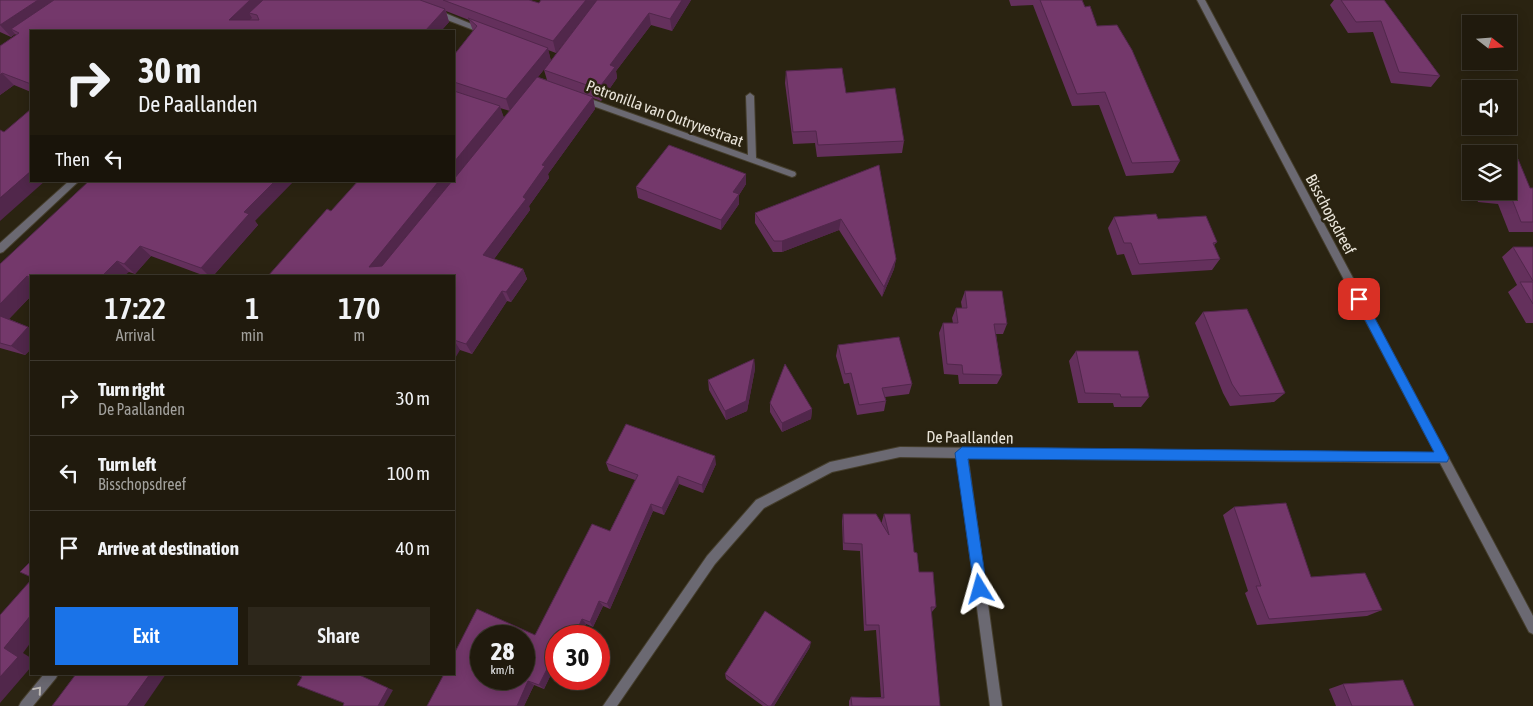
<!DOCTYPE html>
<style>
body{margin:0;font-family:"Asap Condensed",sans-serif;background:#2d271b;color:#f1f3f6;height:100vh;display:flex;flex-direction:column;font-size:19px;white-space:nowrap}
*{box-sizing:border-box;margin:0}
p{font-size:16px;color:#a2a19d}
.icon{flex:none;width:28px;height:28px;fill:none;stroke:currentColor;stroke-width:2;stroke-linecap:round;stroke-linejoin:round}
.map{position:relative;flex:1;overflow:hidden}
.side{position:absolute;left:30px;top:275px;width:425px;height:400px;display:flex;flex-direction:column;background:#201a0d;border-radius:0px;box-shadow:0 2px 12px #0003,0 0 0 1px #3d382e}
.side>*{flex:none}
.banner{position:absolute;left:30px;top:30px;width:425px;height:152px;border-radius:0px;box-shadow:0 2px 12px #0003,0 0 0 1px #3d382e;background:#201a0d;color:#f1f3f6;overflow:hidden}
.needle{width:32px;rotate:107deg}
.tools{position:absolute;left:1462px;top:15px;display:grid;gap:10px}
.tools a{display:grid;place-items:center;width:55px;height:55px;border-radius:0px;background:#201a0d;box-shadow:0 2px 12px #0003,0 0 0 1px #3d382e;font-size:25px}
.speed{position:absolute;left:470px;top:625px;display:flex;gap:10px;font-size:25px;font-weight:700;text-align:center}
.speed>*{display:grid;place-content:center;width:65px;height:65px;border-radius:50%;background:#201a0d;box-shadow:0 2px 12px #0003,0 0 0 1px #3d382e;line-height:1}
.speed small{font-size:12px;font-weight:400}
.speed .limit{border:8px solid #d22;background:#fff;color:#111}
.pin{position:absolute;display:grid;place-items:center;width:42px;height:42px;color:#fff;margin:-21px;border-radius:10px;box-shadow:0 2px 8px #0006}
.me{position:absolute;width:55px;margin:-28px;rotate:352deg;stroke-linejoin:round;filter:drop-shadow(0 0 4px #0008)}
.turn{display:flex;align-items:center;gap:18px;height:105px;padding:0 25px;font-size:22px}
.turn .icon{width:65px;height:65px;stroke-width:2.5}
.turn b{display:block;font-size:35px;line-height:42px}
.then{display:flex;align-items:center;height:48px;padding:0 25px;background:#0003;gap:10px;font-size:19px}
.eta{display:flex;justify-content:space-evenly;align-items:center;height:85px;text-align:center}
.eta b{font-size:30px;font-weight:600;line-height:35px}
.action{display:flex;gap:10px;margin-top:auto;padding:10px 25px}
.action a{flex:1;height:58px;border-radius:0px;background:#1a73e8;color:#fff;font-size:20px;font-weight:600;line-height:58px;text-align:center}
.action a+a{background:#2d271b;color:#f1f3f6}
ul{padding:0;list-style:none}
li{display:flex;align-items:center;gap:15px;height:75px;padding:0 25px;border-top:1px solid #3d382e}
li div{flex:1}
li b{display:block;font-size:19px}
li em{font-style:normal}
.map>svg:first-child{display:block}
.lines{fill:none;stroke-linecap:round;stroke-linejoin:round}
.minor-casing{stroke:#453e2d;stroke-width:2}
.tertiary-casing{stroke:#453e2d;stroke-width:2}
.minor{fill:#6b6972;fill-rule:evenodd}
.tertiary{fill:#6b6972;fill-rule:evenodd}
.wall{fill:#64305c;fill-rule:evenodd}
.shaded-wall{fill:#51274b}
.building{fill:#74386b;stroke:#51274b;fill-rule:evenodd}
.oneway{stroke:#bdb9b5}
.route{fill:#1a73e8;stroke:#114b97}
.labels{text-anchor:middle;dominant-baseline:central;stroke-width:5;stroke-linejoin:round;paint-order:stroke}
.street-label{font-size:16px;fill:#e9e4d9;stroke:#2a2311}
</style>
<div class="map">
<svg width="1533" height="706" viewBox="0 0 1533 706">
<rect width="100%" height="100%" fill="#2a2311"/>
<g class="lines">
<defs>
<path id="minor" d="M1197 0H1205L1533 616V634L1529 632 1440 463 968 458 1002 706H990L957 458 900 457 832 472 764 508 715 564 617 706H603L707 556 756 500 830 462 900 447 1435 453Z
M434 11H440L486 30 485 32H479L434 15Z
M750 93 754 96 756 158 795 172 796 174 795 176 792 177 579 101 578 99 582 96 585 97 748 155 746 96Z
M44 674H58L56 678 33 706H19L21 702Z"/>
<path id="tertiary" d="M69 181H79L3 252 0 253V243Z"/>
</defs>
<use href="#minor" class="minor-casing"/>
<use href="#tertiary" class="tertiary-casing"/>
<use href="#minor" class="minor"/>
<use href="#tertiary" class="tertiary"/>
</g>
<path class="wall" d="M0 0H529L539 3 541 0H691L672 31 651 25 616 71 617 78 601 101 593 98 595 109 548 174 549 178 529 206 530 210 494 259 523 269 527 279 511 302 507 301 472 354 460 350 331 211 454 181V55L473 31 469 20 446 11 449 22 441 31H31V92L14 85 0 95V46L16 35 15 34 11 37 0 32ZM571 33 551 61 548 50 556 53ZM549 63 544 70 547 80 538 77ZM500 108 510 111 504 118Z
M1009 0H1082L1085 7 1180 161 1173 173 1126 176 1099 105 1072 106 1033 5 1011 6Z
M1334 0H1384L1440 76 1431 87 1391 83 1373 32 1348 33 1330 5Z
M786 71 846 93 904 141 902 153 817 157 815 143 793 144 785 83Z
M1471 158V183L1465 165Z
M879 165 896 259 894 269 882 297 839 230 782 252H773L755 223V213Z
M746 184 739 195V204L721 230 638 198 636 187Z
M1530 188H1533V232H1509L1498 204 1478 202 1474 191H1509Z
M1114 217 1158 219 1217 242 1214 245 1220 259 1212 270 1132 275 1124 254 1117 255 1108 228Z
M255 221 258 225 213 276H205L151 256 135 274 129 272 31 276V296L9 319 28 327 31 329V349L25 355 0 348V264Z
M1513 247H1533V323H1526L1508 292 1517 285 1502 257Z
M965 291 1007 324 1003 334H996L1002 375 997 384H959L958 375 944 374 939 333 943 323H953L952 318 956 308H962L961 302Z
M1203 312 1285 393 1274 402 1230 406 1223 393 1195 323Z
M838 345 912 384 909 394 885 397 886 401 884 411 857 415 849 383 844 384 836 356Z
M1076 351 1149 397 1141 407H1114L1113 403H1078L1069 361Z
M754 359 755 369 747 411 726 420 709 390 708 380Z
M770 403 812 409 811 419 782 432 770 412Z
M606 463 716 464 703 493 679 484 664 515 653 511 610 609 603 606 593 627 586 624 581 636H556V664L544 689 534 685 524 706H427L535 635 610 531 635 480 609 471Z
M1234 507 1311 577 1382 610 1367 616 1257 625 1245 593 1248 591 1223 515Z
M843 514 882 523V521L884 514 914 552 919 572 936 607 931 613 940 706H849V701L851 697H881L876 630 864 631 860 551 843 550 842 521Z
M810 647 774 706H763L726 679 725 674Z
M1343 684 1414 706H1336L1329 689Z"/>
<path class="shaded-wall" d="M38 0H67L11 29 15 34 11 37 0 25Z
M250 0H269L249 13 252 18 238 31 229 20Z
M586 0H598L556 53 553 41Z
M682 0H691L672 31 670 19Z
M445 9 449 22 441 31H425Z
M649 13 651 25 616 71 617 78 601 101 598 89 610 65Z
M548 48 551 61 510 111 506 99Z
M2 73 14 85 0 95V75Z
M593 97 595 109 548 174 549 178 529 206 530 210 489 266 483 255 523 197 542 165Z
M500 106 504 118 454 181V162Z
M31 171V181H45L0 221V198Z
M746 174V184L739 195V204L721 230V220L733 192Z
M275 181H294L255 221 258 225 213 276H209L201 268 244 212Z
M439 181H453L378 276 369 267Z
M841 219 839 230 782 252V241Z
M140 246 151 256 135 274 124 264Z
M896 259 894 269 882 297 884 287Z
M117 261 129 272 124 276H102Z
M523 269 527 279 511 302 506 292Z
M27 276 31 280V296L5 323 0 319V304Z
M502 291 507 301 472 354 466 344Z
M28 327 31 329V349L25 355 11 346Z
M454 340 460 350 454 360Z
M754 359 755 369 747 411 726 420 725 411Z
M812 409 811 419 782 432V423Z
M715 456 716 464 703 493 702 485Z
M678 476 679 484 664 515 662 508Z
M651 504 653 511 610 609 607 604Z
M599 601 603 606 593 627 590 622Z
M31 615V642L23 653 31 658V667L0 703V677L4 648Z
M582 619 586 624 581 636H574Z
M811 642 810 647 774 706H771Z
M552 659 556 662V664L544 689 539 685Z
M150 674H166L144 706H127Z
M528 681 534 685 524 706H517Z
M388 688 393 690 384 706H378Z"/>
<path class="building" d="M0 0H38L0 25Z
M54 0H250L229 20H259L257 15 249 13 263 0H420L445 9 425 31H31V84L2 73 0 75V46L19 33 11 29Z
M443 0H529L539 3 541 0H586L553 41Z
M597 0H682L670 19 649 13 610 65 615 67 598 89 544 70Z
M1040 0H1082L1085 7 1090 6 1097 26 1117 25 1132 50 1180 161 1132 163 1105 92 1077 94Z
M1341 0H1384L1440 76 1399 72 1381 21 1356 22Z
M468 18 548 48 506 99 454 82V55L477 26Z
M842 68 846 93 895 88 904 141 818 145 816 131 793 132 786 71Z
M537 77 593 97 542 165 545 166 523 197 526 199 483 255 523 269 506 292 502 291 466 344 454 340V341V276H268L327 209 331 211 358 181H439L369 267 382 266 452 181H454V179Z
M454 91 500 106 454 162Z
M31 109V171L0 198V130L4 132Z
M669 145 746 174 733 192 739 194 721 220 636 187Z
M1509 158 1518 159 1530 188H1533V222H1521L1510 194 1489 191H1509Z
M879 165 896 259 884 287 841 219 782 241H774L755 213Z
M89 181H275L244 212 249 214 201 268 140 246 124 264 117 261 102 276H31V278L27 276 0 304V264Z
M1156 214 1158 219 1206 216 1217 242 1213 243 1220 259 1139 264 1131 243H1124L1114 217Z
M1513 247H1533V281Z
M1520 282H1533V304Z
M965 291H1002L1007 324H994L1002 375 963 374 962 365 947 364 943 323H958L956 308H967Z
M1247 309 1285 393 1240 396 1232 384 1203 312Z
M0 316 28 327 11 346 0 343Z
M899 337 912 384 882 388 886 401 859 405 851 373 845 374 838 345Z
M1076 351H1138L1149 397H1121L1120 394 1085 393Z
M754 359 746 401 725 411 708 380Z
M785 364 812 409 782 423 770 403Z
M626 424 715 456 702 485 678 476 662 508 651 504 607 604 599 601 590 622 582 619 574 636H556V660L552 659 539 685 528 681 517 706H427L444 674H454V654L477 609 535 635 592 524 610 531 638 475 606 463ZM481 636H524V679H481Z
M1286 503 1311 577 1365 573 1382 610 1269 619 1256 586H1261L1234 507Z
M843 514H876L889 535 884 514H910L914 552 917 553 919 572H933L936 607H931L940 706H852L851 697 884 698 879 625H866L862 544 844 543Z
M31 561V577L20 572Z
M31 580V615L4 648 18 657 0 677V615Z
M765 611 811 642 771 706H768L725 674Z
M76 674H150L127 706H52Z
M295 674H357L388 688 378 706H343L344 703 297 685 302 677Z
M1403 680 1414 706H1352L1343 684Z"/>
<defs><path id="oneway-chevron" d="M-2-3.5L2.5 0L-2 3.5" fill="none" stroke-width="1.6" stroke-linecap="round" stroke-linejoin="round" transform="scale(1.25)"/></defs>
<use class="oneway" href="#oneway-chevron" transform="translate(38 690) rotate(-50)"/>
<path class="route" d="M1359 295 1363 296 1447 454 1449 458 1447 462 968 459 987 589 985 594 980 596 975 594 955 453 962 447 1434 452 1354 299Z"/>
<g class="labels">
<g class="street-label">
<text transform="translate(665 113) rotate(20)">Petronilla van Outryvestraat</text>
<text transform="translate(1331 214) rotate(62)">Bisschopsdreef</text>
<text transform="translate(970 437) rotate(1)">De Paallanden</text>
</g>
</g>
</svg>
<div class="tools">
<a><svg class="needle" viewBox="-14 -14 28 28"><path d="M0-13l5 13h-10z" fill="#e53935"/><path d="M0 13l5-13h-10z" fill="#a2a19d"/></svg></a>
<a><svg class="icon" aria-label="sound" viewBox="0 0 24 24"><path d="M4 9h4l5-4v14l-5-4H4zM17 9q2 3 0 6"/></svg></a>
<a><svg class="icon" aria-label="layers" viewBox="0 0 24 24"><path d="M12 4l9 5-9 5-9-5zM3 14l9 5 9-5"/></svg></a>
</div>
<div class="speed"><div>28<small>km/h</small></div><div class="limit">30</div></div>
<div class="pin" style="left:1359px;top:299px;background:#d93025"><svg class="icon" aria-label="arrive" viewBox="0 0 24 24"><path d="M6 21V4h12l-3 4 3 4H6"/></svg></div>
<svg class="me" style="left:980px;top:589px" viewBox="-20 -20 40 40"><path d="M0-17L14 15 0 8-14 15z" fill="#1a73e8" stroke="#fff" stroke-width="4"/></svg>
<div class="banner">
<div class="turn"><svg class="icon" aria-label="right" viewBox="0 0 24 24"><path d="M7 20v-9h11M14 6l5 5-5 5"/></svg><div><b>30 m</b>De Paallanden</div></div>
<div class="then">Then<svg class="icon" aria-label="left" viewBox="0 0 24 24"><path d="M17 20v-9H6M10 6l-5 5 5 5"/></svg></div>
</div>
<section class="side">
<div class="eta">
<div><b>17:22</b><p>Arrival</p></div>
<div><b>1</b><p>min</p></div>
<div><b>170</b><p>m</p></div>
</div>
<ul>
<li><svg class="icon" aria-label="right" viewBox="0 0 24 24"><path d="M7 20v-9h11M14 6l5 5-5 5"/></svg><div><b>Turn right</b><p>De Paallanden</p></div><em>30 m</em></li>
<li><svg class="icon" aria-label="left" viewBox="0 0 24 24"><path d="M17 20v-9H6M10 6l-5 5 5 5"/></svg><div><b>Turn left</b><p>Bisschopsdreef</p></div><em>100 m</em></li>
<li><svg class="icon" aria-label="arrive" viewBox="0 0 24 24"><path d="M6 21V4h12l-3 4 3 4H6"/></svg><div><b>Arrive at destination</b></div><em>40 m</em></li>
</ul>
<div class="action"><a>Exit</a><a>Share</a></div>
</section>
</div>
